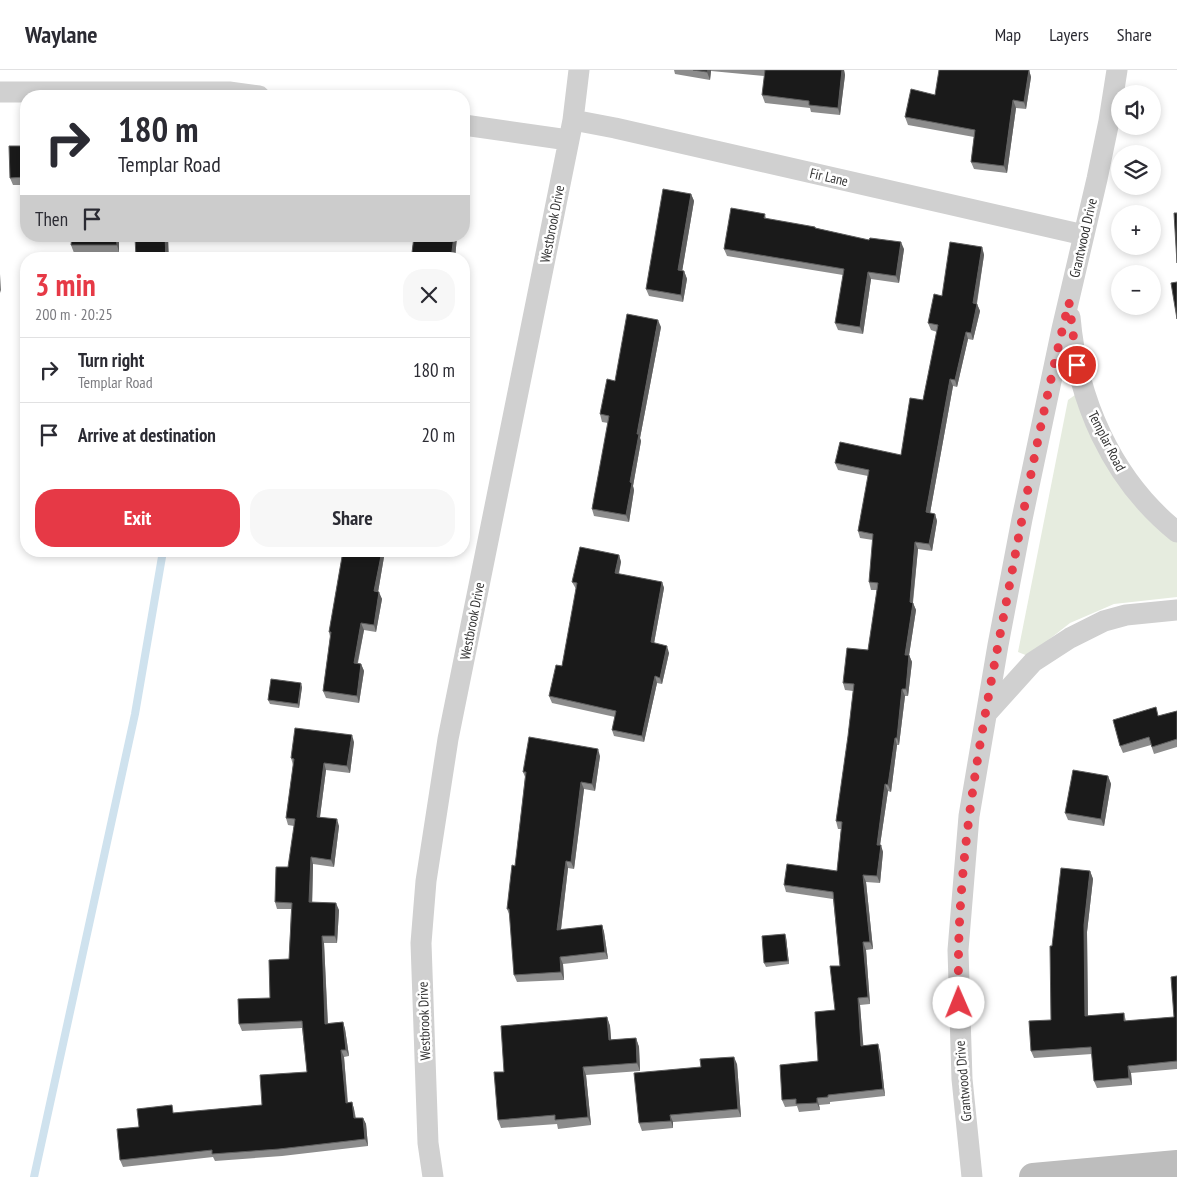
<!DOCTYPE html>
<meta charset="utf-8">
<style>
body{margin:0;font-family:"PT Sans Narrow",sans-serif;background:#f7f7f7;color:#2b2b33;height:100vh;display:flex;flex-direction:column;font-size:19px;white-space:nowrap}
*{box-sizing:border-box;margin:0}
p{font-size:16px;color:#7c7c81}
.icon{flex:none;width:28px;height:28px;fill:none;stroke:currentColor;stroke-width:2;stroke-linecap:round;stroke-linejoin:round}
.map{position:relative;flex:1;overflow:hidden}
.drawer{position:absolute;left:20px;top:182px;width:450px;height:305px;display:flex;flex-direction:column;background:#fff;border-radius:20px;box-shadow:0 2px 8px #0003}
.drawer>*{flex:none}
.hud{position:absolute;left:20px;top:20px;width:450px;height:152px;border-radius:20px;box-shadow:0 2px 8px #0003;background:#fff;color:#2b2b33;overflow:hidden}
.controls{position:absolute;left:1111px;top:15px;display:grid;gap:10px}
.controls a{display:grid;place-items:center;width:50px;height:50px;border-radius:50%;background:#fff;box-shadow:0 2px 8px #0003;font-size:25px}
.pin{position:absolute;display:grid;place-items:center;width:42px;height:42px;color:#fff;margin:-21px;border:2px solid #fff;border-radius:50%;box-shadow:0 1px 5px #0007}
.me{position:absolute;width:55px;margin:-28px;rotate:359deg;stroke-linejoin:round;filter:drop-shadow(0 0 4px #0008)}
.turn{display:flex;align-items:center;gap:18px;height:105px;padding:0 15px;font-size:22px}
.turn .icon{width:65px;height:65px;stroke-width:2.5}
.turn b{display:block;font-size:35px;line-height:42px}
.then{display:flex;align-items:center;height:48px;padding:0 15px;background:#0003;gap:10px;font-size:19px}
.round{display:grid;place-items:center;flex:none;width:52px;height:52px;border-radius:20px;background:#f7f7f7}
.head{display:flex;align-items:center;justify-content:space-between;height:85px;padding:0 15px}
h1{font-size:30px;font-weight:800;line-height:38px;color:#e63946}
.button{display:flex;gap:10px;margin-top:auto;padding:10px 15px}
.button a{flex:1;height:58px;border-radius:20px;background:#e63946;color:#fff;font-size:20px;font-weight:800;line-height:58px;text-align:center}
.button a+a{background:#f7f7f7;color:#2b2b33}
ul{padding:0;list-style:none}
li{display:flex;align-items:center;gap:15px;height:65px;padding:0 15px;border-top:1px solid #e1e1e2}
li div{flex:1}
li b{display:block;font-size:19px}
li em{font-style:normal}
header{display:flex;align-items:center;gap:30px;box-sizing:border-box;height:70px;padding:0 25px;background:#fff;border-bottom:1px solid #e1e1e2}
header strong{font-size:24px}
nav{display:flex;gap:28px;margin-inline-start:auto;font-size:18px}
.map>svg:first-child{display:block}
.green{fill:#e6ecdf}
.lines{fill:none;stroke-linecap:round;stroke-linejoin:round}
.stream{stroke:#cfe2ee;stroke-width:8}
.street{stroke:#d0d0d0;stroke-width:21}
.secondary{stroke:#bdbdbd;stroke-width:28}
.wall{fill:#8c8c8c}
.shaded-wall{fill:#5f5f5f}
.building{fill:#1a1a1a;stroke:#5f5f5f}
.route{stroke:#e63946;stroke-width:9;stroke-dasharray:0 16.2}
.labels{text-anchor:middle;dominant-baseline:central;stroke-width:5;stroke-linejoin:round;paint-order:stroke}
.street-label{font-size:14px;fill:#333;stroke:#fff}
</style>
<header>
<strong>Waylane</strong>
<nav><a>Map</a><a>Layers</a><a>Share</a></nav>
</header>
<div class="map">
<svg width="1177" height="1107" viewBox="0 0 1177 1107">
<rect width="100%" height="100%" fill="#fff"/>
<path class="green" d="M1075 325 1177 472V527L1114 534 1070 553 1028 586 1018 582 1068 330Z"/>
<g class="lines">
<path class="stream" d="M34 1107 135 644 163 481"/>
<path class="street" d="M0 22H229L259 26
M573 50 615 58 1084 165
M464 55 568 70
M1070 247C1077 329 1111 409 1177 462
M987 643 1033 592 1070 568 1104 551 1126 545 1177 540
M433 1107 428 1073 421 873 426 811 448 669 573 50 579 0
M972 1107 962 1009 958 880 969 746 998 575 1022 449 1062 259 1097 109 1109 51 1117 0"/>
<path class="secondary" d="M1033 1107 1177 1094"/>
</g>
<path class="wall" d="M674 0H844L845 5 840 45 811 42 810 38 765 33 762 25 765 6 711 1 710 10 675 4Z
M1029 0 1031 7 1026 39 1016 38 1007 103 974 99 971 92 974 67 908 55 905 47 935 25Z
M26 76V115H13L10 108Z
M691 124 694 131 682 201H684L687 209 683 232 649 226 646 219Z
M765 144 766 149 815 157 816 158 904 179 899 213 871 209 863 264 838 260 835 253 843 205 727 186 724 179Z
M72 166H119V182L74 183 71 175Z
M414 166H457L455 189H414L412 183Z
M982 177 984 185 977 234 980 241 973 270 968 269 957 317 953 316 930 443 935 444 937 451 932 481 918 479 913 533 916 540 909 585 912 592 908 626H905L899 675H897L891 722 888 721 880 775 883 782 880 813 866 812 873 879 866 880 870 934 860 935 863 976 880 981 885 1026 830 1032V1034L819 1035 820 1040 799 1042 797 1036 785 1037 782 1030 818 991 835 940 840 896 833 829 786 822 784 815 837 801 841 759H838L836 751 848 666 853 621 845 620 843 613 868 580 877 520H871L869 512 873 470 860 468 858 461 868 406 838 400 835 393 901 385 923 330 937 262 931 260 928 253 942 226Z
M661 257 640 368 641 371 633 416 634 420 629 452 594 446 592 439 608 353 602 352 600 344 615 311Z
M332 481H385L378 522 382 529 376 562 364 560 358 593 361 594 364 601 359 633 326 628 323 621 330 567 329 562 342 486 333 484Z
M619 485 621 492 619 504 662 512 664 518 654 573 669 583 662 614 657 613 644 672 614 666 612 660 615 647 552 633 549 626 562 596 576 519 572 512Z
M302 617 299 638 270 634 268 630Z
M1177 641V677L1154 684 1151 675 1123 683 1120 676 1159 646Z
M354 672 350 703 326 700 320 747 339 756 334 797 313 794 312 832 339 840 337 873H324L328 953 343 952 345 959 349 986 344 987 348 1032H352L354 1039 356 1048H363L366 1054 368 1076 282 1086 215 1091 213 1087 123 1097 120 1090 139 1057 175 1043 262 1035 307 1002 302 958 242 961 239 954 270 928 289 889 291 839H277L275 832 288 797 294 756 288 755 286 748 293 695 291 688Z
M600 686 595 721 584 719 574 799 568 798 561 860 602 855 604 862 608 889 563 894 564 910 517 912 514 905 510 846 507 839 515 796 525 707 523 702Z
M1108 706 1111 714 1104 756 1068 750 1065 743Z
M1090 801 1093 809 1087 862 1088 946 1124 943 1126 951 1174 947 1177 906V999L1131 1003 1132 1015 1097 1018 1094 1011 1092 984 1034 988 1031 981 1051 950 1052 876Z
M786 867 789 894 766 897 764 893Z
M607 947 610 956 611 970 636 968 639 977 640 1001 586 1005 591 1055 558 1059 557 1054 501 1058 498 1050 504 1002Z
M737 994 741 1047 673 1052V1058L642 1061 639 1053Z"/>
<path class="shaded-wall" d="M708 0H711V1L710 10 707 2Z
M842 0H844L845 5 840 45 838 38Z
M1029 0 1031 7 1026 39 1024 32Z
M1013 30 1016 38 1007 103 1004 96Z
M464 112 465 116 464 124Z
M691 124 694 131 681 208 678 200Z
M116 166H119V182L117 175Z
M165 166H168L169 189H166Z
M454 166H457L455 189H451Z
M901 172 904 179 899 213 896 206Z
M982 177 984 185 976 237 977 234 980 241 973 270 971 263 973 233Z
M684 201 687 209 683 232 681 225Z
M868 202 871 209 863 264 860 257Z
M0 204 1 223 0 220Z
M658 250 661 257 640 368 641 371 633 416 634 420 629 452 626 445 630 412 637 364Z
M966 262 968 269 957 317 955 310Z
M950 309 953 316 929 449 926 442Z
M935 444 937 451 932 481 929 474Z
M915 472 918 479 912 539 910 532Z
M382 481H385L377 528 374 521Z
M619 485 621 492 617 510 615 503Z
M662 512 664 518 653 579 651 572Z
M379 522 382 529 376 562 374 555Z
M913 533 916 540 908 592 905 585Z
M361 553 364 560 356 600 354 593Z
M667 576 669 583 662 614 660 608Z
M909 585 912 592 908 626 906 619Z
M361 594 364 601 359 633 357 626Z
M655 606 657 613 644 672 642 666Z
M301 613 302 617 299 638 298 634Z
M902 619 905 626 899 675 897 668Z
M352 665 354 672 350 703 347 696Z
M895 668 897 675 891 722 888 715Z
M598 679 600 686 595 721 592 714Z
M324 693 326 700 319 754 317 747Z
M1108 706 1111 714 1104 756 1101 749Z
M581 712 584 719 574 799 571 792Z
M885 714 888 721 879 782 877 775Z
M337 749 339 756 334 797 331 790Z
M881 775 883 782 880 813 877 806Z
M311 787 313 794 312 839 309 832Z
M566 791 568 798 560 867 557 860Z
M1090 801 1093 809 1087 862 1088 954 1085 946 1084 855Z
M863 805 866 812 873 879 870 872Z
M336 833 339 840 337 873 335 866Z
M602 855 604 862 608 889 605 882Z
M785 864 786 867 789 894 788 891Z
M322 866 324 873 328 960 325 954Z
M863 872 866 880 870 934 868 927Z
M560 887 563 894 564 910 561 902Z
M858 928 860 935 864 983 861 976Z
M607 947 610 956 612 979 609 970Z
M343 952 345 959 349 986 346 980Z
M636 968 639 977 640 1001 637 993Z
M878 974 880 981 885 1026 883 1019Z
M341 980 344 987 348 1040 346 1033Z
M734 987 737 994 741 1047 738 1039Z
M1128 996 1131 1003 1132 1015 1129 1008Z
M583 997 586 1005 591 1055 588 1047Z
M817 1028 819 1035 820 1040 817 1033Z
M352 1032 354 1039 356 1055 354 1048Z
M670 1045 673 1052V1058L671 1051Z
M363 1048 366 1054 368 1076 365 1069Z"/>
<path class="building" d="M693 0H708L707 2Z
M765 0H842L838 38 809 35V31L762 25Z
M939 0H1029L1024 32 1013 30 1004 96 971 92 975 60 905 47 911 19 935 25Z
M9 76H26V107L10 108Z
M663 119 691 124 678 200 684 201 681 225 646 219Z
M731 138 765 144 764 148 815 157V158L869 170 870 168 901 172 896 206 868 202 860 257 835 253 844 199 724 179Z
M1174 143H1177V193Z
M72 166H116L117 175H71Z
M135 166H165L166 189H136Z
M414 166H454L451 189H428L429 184 412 183Z
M950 172 982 177 973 233 977 234 971 263 966 262 955 310 950 309 926 442 935 444 929 474 915 472 910 532 913 533 905 585H909L906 619H902L897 668H895L888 715 885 714 877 775H881L877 806 863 805 870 872H863L868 927 858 928 861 976 878 974 883 1019 828 1025V1027L817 1028V1033L796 1034V1029L782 1030 780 995 818 991 815 942 835 940 830 896H840L833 822 784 815 787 794 837 801 842 752 836 751 848 666 854 614 843 613 847 578 868 580 878 513 869 512 873 464 858 461 869 400 835 393 840 372 901 385 910 328 923 330 938 255 928 253 934 224 942 226Z
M1177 212V249L1171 213Z
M627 244 658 250 637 364H639L630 412 632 413 626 445 592 439 609 346 600 344 607 309 615 311Z
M580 477 619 485 615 503 662 512 651 572 667 576 660 608 655 606 642 666 612 660 616 641 549 626 556 595 562 596 577 513 572 512Z
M343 481H382L374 521 379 522 374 555 361 553 354 593 361 594 357 626 323 621 331 562H329Z
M271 609 301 613 298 634 268 630Z
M1156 637 1158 646 1177 641V669L1152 677 1149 667 1120 676 1113 650Z
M295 658 352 665 347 696 324 693 317 747 337 749 331 790 311 787 309 832 336 833 335 866H322L325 954 343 952 346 980H341L346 1033 352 1032 354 1048H363L365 1069 279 1079 212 1084V1080L120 1090 117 1059 139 1057 137 1039 172 1035 173 1043 262 1035 260 1005 307 1002 302 951 239 954 238 929 270 928 269 890 289 889 292 833 275 832 276 797H288L295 749 286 748 294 689 291 688Z
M529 667 598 679 592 714 581 712 571 792 566 791 557 860 602 855 605 882 560 887 561 902 514 905 509 839H507L512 795 515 796 526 702H523Z
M1073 700 1108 706 1101 749 1065 743Z
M1061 798 1090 801 1084 855 1085 946 1124 943V951L1174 947 1171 907 1177 906V991L1128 996 1129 1008 1094 1011 1091 977 1031 981 1029 951 1051 950 1050 876H1052Z
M785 864 788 891 764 893 762 866Z
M607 947 609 970 636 968 637 993 583 997 588 1047 555 1050V1045L498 1050 494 1002H504L501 956Z
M734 987 738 1039 670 1045 671 1051 639 1053 634 1003 701 997 700 989Z"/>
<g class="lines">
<path class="route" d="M959 933C954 800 980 669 1005 539 1024 437 1044 334 1069 232L1077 295"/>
</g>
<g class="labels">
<g class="street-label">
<text transform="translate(829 107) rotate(13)">Fir Lane</text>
<text transform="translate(552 154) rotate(-79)">Westbrook Drive</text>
<text transform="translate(1083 168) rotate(-77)">Grantwood Drive</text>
<text transform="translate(1107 371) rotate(63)">Templar Road</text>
<text transform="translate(472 551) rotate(-79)">Westbrook Drive</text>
<text transform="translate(424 951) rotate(-92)">Westbrook Drive</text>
<text transform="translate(963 1011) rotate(-95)">Grantwood Drive</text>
</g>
</g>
</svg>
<div class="controls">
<a><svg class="icon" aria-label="sound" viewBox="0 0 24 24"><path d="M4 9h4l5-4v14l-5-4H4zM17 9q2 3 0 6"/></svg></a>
<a><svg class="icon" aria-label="layers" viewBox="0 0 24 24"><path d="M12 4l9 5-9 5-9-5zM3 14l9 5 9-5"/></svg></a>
<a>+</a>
<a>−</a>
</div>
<div class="pin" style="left:1077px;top:295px;background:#d93025"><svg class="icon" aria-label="arrive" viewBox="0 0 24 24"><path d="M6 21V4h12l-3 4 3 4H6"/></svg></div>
<svg class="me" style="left:959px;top:933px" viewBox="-20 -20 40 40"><circle r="19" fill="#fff"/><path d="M0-13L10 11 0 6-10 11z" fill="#e63946"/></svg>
<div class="hud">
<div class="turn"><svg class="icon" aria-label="right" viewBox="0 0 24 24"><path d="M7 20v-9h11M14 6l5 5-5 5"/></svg><div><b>180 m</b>Templar Road</div></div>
<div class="then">Then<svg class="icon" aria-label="arrive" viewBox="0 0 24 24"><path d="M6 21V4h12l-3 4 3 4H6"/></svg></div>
</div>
<section class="drawer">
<div class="head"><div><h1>3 min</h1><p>200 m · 20:25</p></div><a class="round"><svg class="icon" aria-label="close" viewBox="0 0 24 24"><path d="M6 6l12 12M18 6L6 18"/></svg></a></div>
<ul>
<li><svg class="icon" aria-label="right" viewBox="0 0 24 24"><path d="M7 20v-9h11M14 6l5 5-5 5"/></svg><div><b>Turn right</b><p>Templar Road</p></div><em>180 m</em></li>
<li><svg class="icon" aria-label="arrive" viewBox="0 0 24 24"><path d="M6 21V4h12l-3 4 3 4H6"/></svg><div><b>Arrive at destination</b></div><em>20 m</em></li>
</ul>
<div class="button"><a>Exit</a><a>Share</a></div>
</section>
</div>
